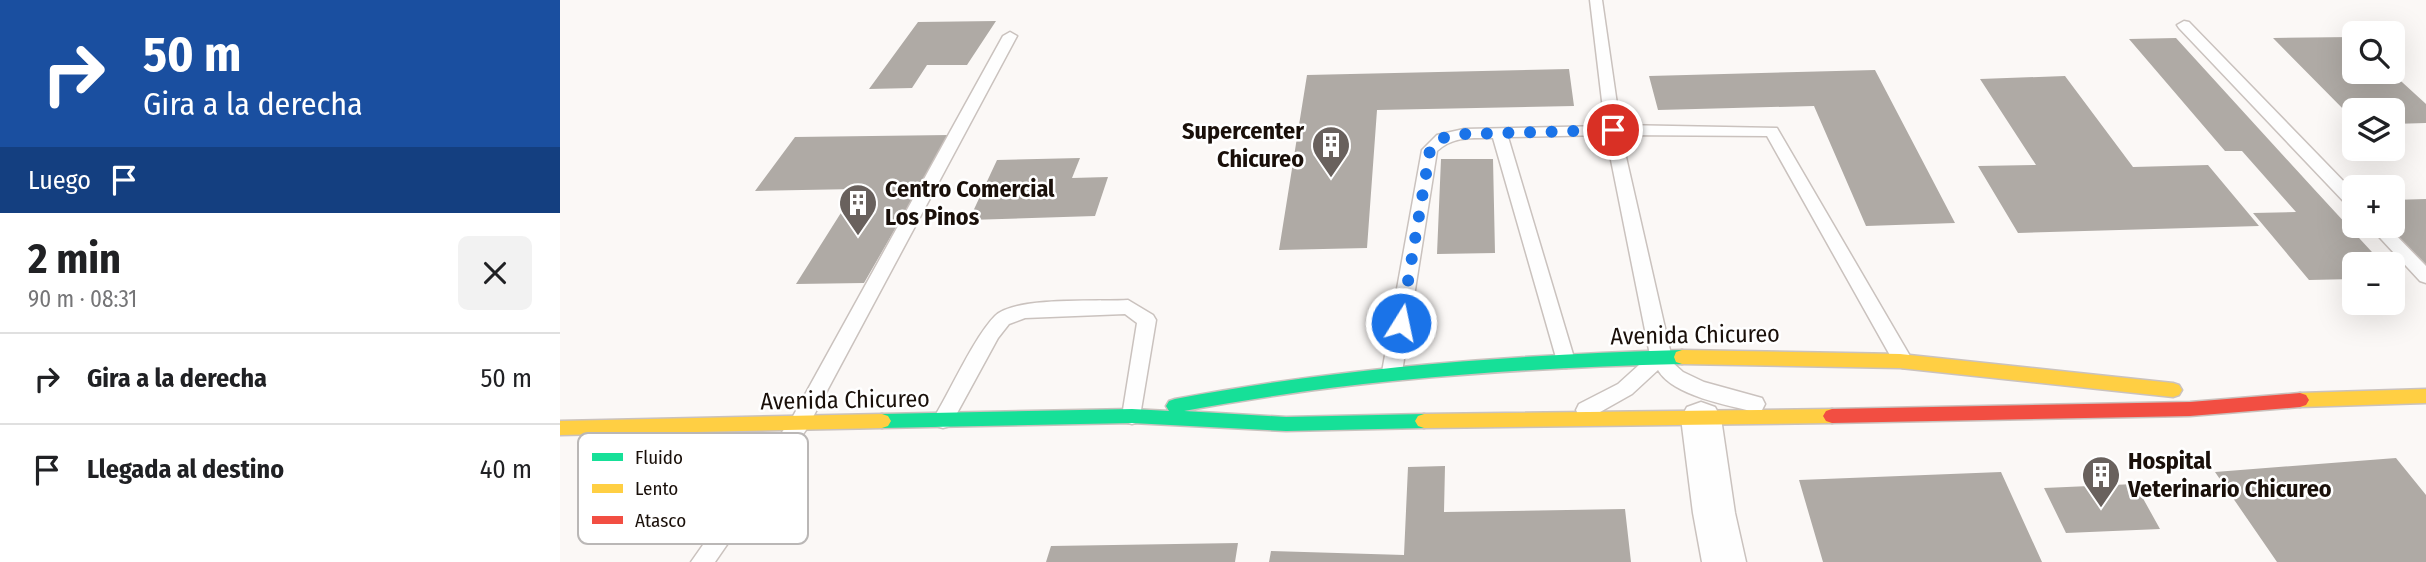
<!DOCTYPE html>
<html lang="es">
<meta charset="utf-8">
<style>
body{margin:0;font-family:"Fira Sans Condensed",sans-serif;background:#f2f2f2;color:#202124;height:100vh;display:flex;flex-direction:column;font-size:26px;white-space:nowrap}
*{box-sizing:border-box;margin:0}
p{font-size:23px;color:#757577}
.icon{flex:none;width:38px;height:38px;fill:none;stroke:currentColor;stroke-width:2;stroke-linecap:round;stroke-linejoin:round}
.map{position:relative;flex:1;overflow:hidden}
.sheet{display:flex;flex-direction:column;background:#fff;width:560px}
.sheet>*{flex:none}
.banner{background:#1a4fa0;color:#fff;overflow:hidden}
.tools{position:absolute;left:1782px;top:21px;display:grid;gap:14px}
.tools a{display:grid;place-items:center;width:63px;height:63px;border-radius:10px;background:#fff;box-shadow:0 7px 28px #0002;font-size:35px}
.pin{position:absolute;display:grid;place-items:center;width:60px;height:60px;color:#fff;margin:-30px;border:4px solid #fff;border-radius:50%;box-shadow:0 2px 7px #0007}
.me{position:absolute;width:77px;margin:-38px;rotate:10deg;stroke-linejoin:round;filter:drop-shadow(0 0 5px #0008)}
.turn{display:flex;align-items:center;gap:24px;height:147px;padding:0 28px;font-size:32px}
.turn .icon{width:91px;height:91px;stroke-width:2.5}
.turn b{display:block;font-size:49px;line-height:60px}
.then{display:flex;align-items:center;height:66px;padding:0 28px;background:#0003;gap:14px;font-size:26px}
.round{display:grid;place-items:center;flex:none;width:74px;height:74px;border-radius:10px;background:#f2f2f2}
.overview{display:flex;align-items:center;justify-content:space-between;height:119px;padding:0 28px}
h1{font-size:42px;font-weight:700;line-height:52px}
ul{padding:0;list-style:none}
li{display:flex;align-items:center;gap:21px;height:91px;padding:0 28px;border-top:2px solid #e0e0e0}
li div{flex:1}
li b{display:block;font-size:26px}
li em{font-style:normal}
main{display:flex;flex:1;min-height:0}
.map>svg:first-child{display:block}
.building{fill:#afaaa5}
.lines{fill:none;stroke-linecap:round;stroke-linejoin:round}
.lane-casing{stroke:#cac2be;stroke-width:3}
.street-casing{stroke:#cac2be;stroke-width:3}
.fast-casing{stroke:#cac2be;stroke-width:3}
.slow-casing{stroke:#cac2be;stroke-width:3}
.jam-casing{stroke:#cac2be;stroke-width:3}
.lane{fill:#fefefe;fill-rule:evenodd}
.street{fill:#fefefe;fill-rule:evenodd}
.fast{fill:#16e098;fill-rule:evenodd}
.slow{fill:#ffcf43;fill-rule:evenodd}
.jam{fill:#f24e42;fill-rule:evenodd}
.route{stroke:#1a73e8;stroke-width:12;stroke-dasharray:0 21.6}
.labels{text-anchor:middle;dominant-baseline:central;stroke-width:5;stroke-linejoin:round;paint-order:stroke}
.poi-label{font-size:24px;font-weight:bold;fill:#1a100a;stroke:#fff;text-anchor:start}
.street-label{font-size:24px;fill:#1a100a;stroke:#fff}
.key{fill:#fff;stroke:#bab7b6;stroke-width:2}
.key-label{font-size:19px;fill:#1a100a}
</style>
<main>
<section class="sheet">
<div class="banner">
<div class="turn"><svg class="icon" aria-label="right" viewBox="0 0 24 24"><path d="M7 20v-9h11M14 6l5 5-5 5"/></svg><div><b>50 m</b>Gira a la derecha</div></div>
<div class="then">Luego<svg class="icon" aria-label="arrive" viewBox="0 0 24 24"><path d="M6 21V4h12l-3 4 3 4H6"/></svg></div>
</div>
<div class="overview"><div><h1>2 min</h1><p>90 m · 08:31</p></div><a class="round"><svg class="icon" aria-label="close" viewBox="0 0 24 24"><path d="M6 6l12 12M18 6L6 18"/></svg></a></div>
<ul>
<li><svg class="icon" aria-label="right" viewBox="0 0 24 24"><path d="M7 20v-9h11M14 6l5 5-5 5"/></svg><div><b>Gira a la derecha</b></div><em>50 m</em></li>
<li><svg class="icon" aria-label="arrive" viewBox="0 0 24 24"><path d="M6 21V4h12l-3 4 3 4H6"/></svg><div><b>Llegada al destino</b></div><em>40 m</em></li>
</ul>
</section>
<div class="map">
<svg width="1866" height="562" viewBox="0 0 1866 562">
<rect width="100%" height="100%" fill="#fbf8f6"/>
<path class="building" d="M436 21 407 65H367L352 88 309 89 358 22Z
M1794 37V72H1831L1866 104V123L1832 124V110H1794V120L1713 38Z
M1616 38 1753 188 1823 264H1794V279L1749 280 1693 213 1736 212 1682 151H1665L1569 39Z
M1009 69 1014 106 817 110 807 248 719 250 747 75Z
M1315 70 1395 223 1306 226 1254 106 1098 110 1089 76Z
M1505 76 1573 167 1648 165 1699 226 1458 233 1418 166 1476 165 1420 79Z
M389 135 304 283 236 284 296 189 195 191 235 137Z
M520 158 512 178 548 177 535 216 409 220 437 160Z
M881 159H933L935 253 877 254Z
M1866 199V265L1828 226H1832V200Z
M1836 458 1866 495V562H1717L1655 472Z
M885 466 884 512 1065 509 1071 562H709L711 551 844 555 848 467Z
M1441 472 1482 562H1263L1239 480Z
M1575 484 1600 529 1506 533 1484 488Z
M678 543 675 562H486L491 546Z"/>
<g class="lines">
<defs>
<path id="lane" d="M1030 0H1042L1060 125 1217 128 1350 356 1352 361 1350 366 1343 368 1336 366 1207 136 1061 135 1113 363 1123 372 1144 382 1202 398 1205 404 1202 410 1195 412C1168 405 1113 396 1098 370L1072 394 1033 416 1026 418 1019 416 1016 410 1019 404 1058 384 1090 355 1046 135 948 137 1015 361 1013 366 1006 368 999 366 997 361 933 138C912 138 893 136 877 151L842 372 839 377 832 379 825 377 822 372 862 150 877 135 904 129 1045 126Z
M1624 21 1629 22 1794 192V207L1788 206 1619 28 1617 25Z
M450 32 457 36 246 430 155 562H131L232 418 443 36Z
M1809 226H1827L1866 266V283L1860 281Z
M568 300 593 315 596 320 579 422 572 424 565 422 562 416 577 323 565 314 465 318 449 324 438 338 390 426 383 428 376 426 373 420 376 414C391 389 415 336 435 316 456 296 538 302 568 300Z"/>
<path id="street" d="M1141 402 1155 407 1161 418 1175 513 1186 562H1142L1133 513 1121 418 1127 407Z"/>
<path id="fast" d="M1122 350 1128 352 1130 357 1128 362 1122 364C954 368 788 380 624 411L726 417 864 414 870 416 873 421 870 426 864 428 726 431 572 423 322 428 316 426 313 421 316 416 322 414 572 409 609 411 606 406 609 401 615 399C783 367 951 355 1122 350Z"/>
<path id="slow" d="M1122 350 1340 354 1613 383 1619 385 1622 390 1619 395 1613 397 1340 368 1122 364 1116 362 1114 357 1116 352Z
M1866 389V403L1740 407 1734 405 1731 400 1734 395 1740 393Z
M1272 409 1278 411 1281 416 1278 421 1272 423 864 428 858 426 855 421 858 416 864 414Z
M322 414 328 416 331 421 328 426 322 428 0 435V421Z"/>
<path id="jam" d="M1740 393 1746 395 1749 400 1746 405 1740 407 1630 416 1272 423 1266 421 1263 416 1266 411 1272 409 1630 402Z"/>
</defs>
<use href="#lane" class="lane-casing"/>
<use href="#street" class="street-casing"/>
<use href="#fast" class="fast-casing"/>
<use href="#slow" class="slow-casing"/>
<use href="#jam" class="jam-casing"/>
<use href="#lane" class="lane"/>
<use href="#street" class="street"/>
<use href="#fast" class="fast"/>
<use href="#slow" class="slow"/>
<use href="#jam" class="jam"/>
</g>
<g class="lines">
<path class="route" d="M841 323 870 150 882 138 904 134 1053 130"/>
</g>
<defs>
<symbol id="building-pin" viewBox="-11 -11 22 30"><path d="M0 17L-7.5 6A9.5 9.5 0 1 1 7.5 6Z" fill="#69615d" stroke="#fff"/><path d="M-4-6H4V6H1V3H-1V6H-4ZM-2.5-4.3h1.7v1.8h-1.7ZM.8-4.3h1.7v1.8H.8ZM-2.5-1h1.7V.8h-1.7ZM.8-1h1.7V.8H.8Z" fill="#fff"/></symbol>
</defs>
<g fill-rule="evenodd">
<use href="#building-pin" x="749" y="123" width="44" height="60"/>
<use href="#building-pin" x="276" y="181" width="44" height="60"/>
<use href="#building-pin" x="1519" y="453" width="44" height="60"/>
</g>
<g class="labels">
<g class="poi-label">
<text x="744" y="131" text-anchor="end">Supercenter<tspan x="744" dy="28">Chicureo</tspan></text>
<text x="325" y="189">Centro Comercial<tspan x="325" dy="28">Los Pinos</tspan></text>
<text x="1568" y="461">Hospital<tspan x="1568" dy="28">Veterinario Chicureo</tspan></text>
</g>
<g class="street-label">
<text transform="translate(1135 335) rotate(-1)">Avenida Chicureo</text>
<text transform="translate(285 400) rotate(-1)">Avenida Chicureo</text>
</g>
</g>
<rect x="18" y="433" width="230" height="111" rx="10" class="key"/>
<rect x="32" y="453" width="31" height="8" fill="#16e098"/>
<rect x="32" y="484" width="31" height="9" fill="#ffcf43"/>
<rect x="32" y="516" width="31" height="8" fill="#f24e42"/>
<g class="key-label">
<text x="75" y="464">Fluido</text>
<text x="75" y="495">Lento</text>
<text x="75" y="527">Atasco</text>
</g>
</svg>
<div class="tools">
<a><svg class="icon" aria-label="search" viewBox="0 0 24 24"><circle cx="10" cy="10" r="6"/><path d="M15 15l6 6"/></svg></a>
<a><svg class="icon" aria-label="layers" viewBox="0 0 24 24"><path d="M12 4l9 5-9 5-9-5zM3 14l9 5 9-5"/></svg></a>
<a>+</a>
<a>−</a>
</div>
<div class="pin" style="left:1053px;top:130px;background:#d93025"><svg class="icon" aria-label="arrive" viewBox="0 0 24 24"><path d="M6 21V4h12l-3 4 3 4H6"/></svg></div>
<svg class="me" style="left:841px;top:323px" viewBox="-20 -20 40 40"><circle r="17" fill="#1a73e8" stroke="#fff" stroke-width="3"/><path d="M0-11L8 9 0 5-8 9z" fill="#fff"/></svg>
</div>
</main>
